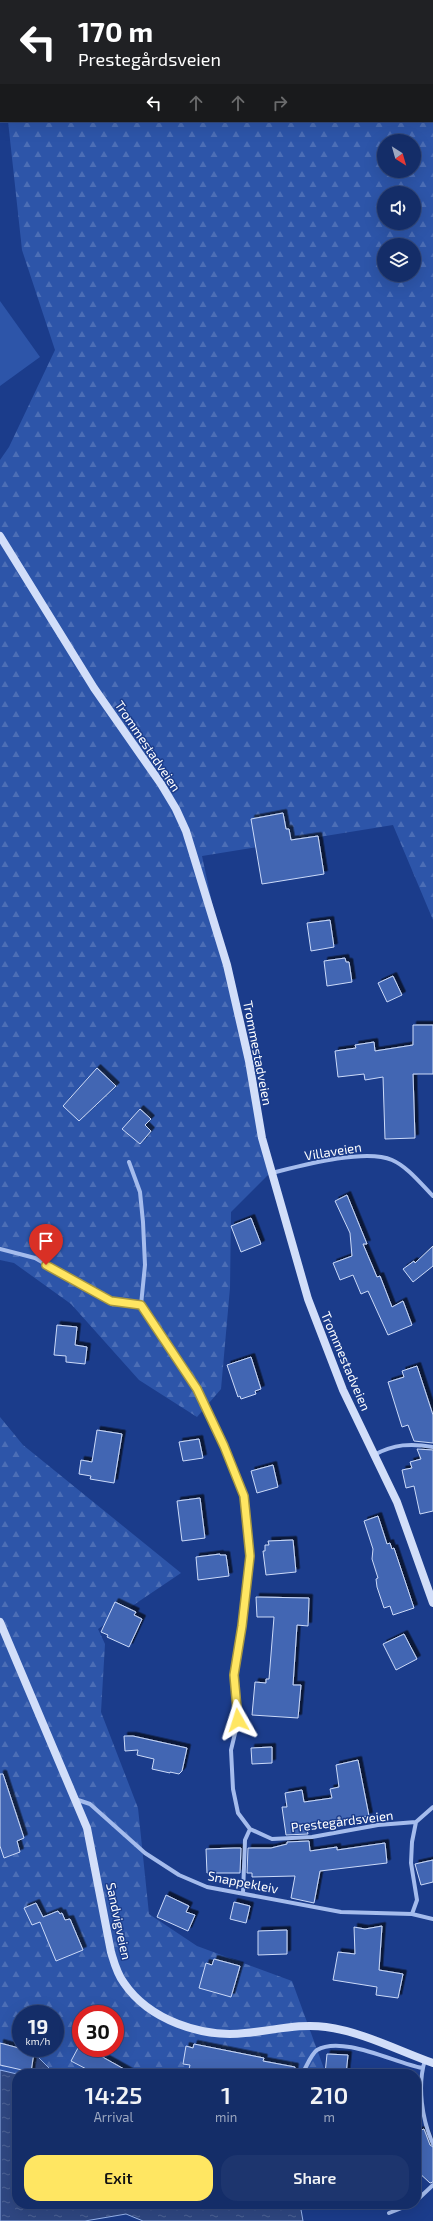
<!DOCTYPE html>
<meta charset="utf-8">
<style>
body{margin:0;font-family:"Exo 2",sans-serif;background:#1d356e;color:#f1f3f6;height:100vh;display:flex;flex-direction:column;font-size:15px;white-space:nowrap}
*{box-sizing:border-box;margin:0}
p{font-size:13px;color:#9da8c0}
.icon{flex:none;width:22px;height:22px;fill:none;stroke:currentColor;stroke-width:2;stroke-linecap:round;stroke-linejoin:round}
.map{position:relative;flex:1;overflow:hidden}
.sheet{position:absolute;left:12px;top:2069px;width:409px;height:140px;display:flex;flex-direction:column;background:#142d68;border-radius:16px;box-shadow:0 4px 16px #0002,0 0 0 1px #33497c}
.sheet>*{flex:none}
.banner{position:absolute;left:0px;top:0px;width:433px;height:122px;box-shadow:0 4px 16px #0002,0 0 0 1px #33497c;background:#202124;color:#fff;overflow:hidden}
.needle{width:26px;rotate:143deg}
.tools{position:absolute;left:377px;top:134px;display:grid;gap:8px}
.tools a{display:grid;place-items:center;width:44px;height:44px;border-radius:50%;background:#142d68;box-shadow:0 4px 16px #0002,0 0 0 1px #33497c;font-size:20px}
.speed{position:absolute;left:12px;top:2005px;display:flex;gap:8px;font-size:20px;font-weight:700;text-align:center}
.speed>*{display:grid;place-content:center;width:52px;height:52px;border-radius:50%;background:#142d68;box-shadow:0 4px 16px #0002,0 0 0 1px #33497c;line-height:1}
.speed small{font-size:10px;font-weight:400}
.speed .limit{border:6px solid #d22;background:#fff;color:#111}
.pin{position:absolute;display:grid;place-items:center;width:34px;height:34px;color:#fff;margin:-41px -17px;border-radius:50% 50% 50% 0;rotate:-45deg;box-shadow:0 0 4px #0007}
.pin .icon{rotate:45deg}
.me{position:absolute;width:44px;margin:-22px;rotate:354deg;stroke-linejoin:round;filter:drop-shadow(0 0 3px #0008)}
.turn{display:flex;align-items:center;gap:14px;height:84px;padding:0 12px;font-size:18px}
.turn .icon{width:52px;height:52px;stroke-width:2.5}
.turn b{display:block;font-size:28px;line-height:34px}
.lanes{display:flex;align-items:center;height:38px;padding:0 12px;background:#0003;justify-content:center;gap:20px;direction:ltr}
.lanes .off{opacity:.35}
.eta{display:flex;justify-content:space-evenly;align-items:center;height:68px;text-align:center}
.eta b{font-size:24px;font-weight:600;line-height:28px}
.cta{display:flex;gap:8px;margin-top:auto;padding:8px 12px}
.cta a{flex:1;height:46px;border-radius:16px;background:#ffe662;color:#111;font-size:16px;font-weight:600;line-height:46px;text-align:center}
.cta a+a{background:#1d356e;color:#f1f3f6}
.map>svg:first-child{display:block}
.forest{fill:url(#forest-firs);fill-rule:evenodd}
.garden{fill:#2d55a9}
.water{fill:url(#water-ripples);stroke:#98b5ef}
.building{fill:#4366b3;stroke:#cbdaf9;filter:url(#shadow)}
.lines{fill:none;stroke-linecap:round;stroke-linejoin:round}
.minor{stroke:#a5bced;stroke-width:4}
.secondary{stroke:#d2def9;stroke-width:8}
.route-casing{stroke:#a69640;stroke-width:10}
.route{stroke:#ffe662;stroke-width:7}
.labels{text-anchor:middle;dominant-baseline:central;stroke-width:3;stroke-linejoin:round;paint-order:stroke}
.street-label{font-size:13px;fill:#fff;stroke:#1b3c8b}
</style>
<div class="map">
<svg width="433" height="2221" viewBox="0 0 433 2221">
<defs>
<pattern id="forest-firs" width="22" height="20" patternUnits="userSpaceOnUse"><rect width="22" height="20" fill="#2d55a9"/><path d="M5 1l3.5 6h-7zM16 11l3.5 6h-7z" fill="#4c6eb6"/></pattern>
<pattern id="water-ripples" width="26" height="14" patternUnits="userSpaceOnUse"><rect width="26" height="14" fill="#2f4782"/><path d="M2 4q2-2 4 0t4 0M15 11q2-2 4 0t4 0" fill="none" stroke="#4e6395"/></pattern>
<filter id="shadow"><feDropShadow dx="3.5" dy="-3.5" stdDeviation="0" flood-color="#0009"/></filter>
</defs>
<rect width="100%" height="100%" fill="#1b3c8b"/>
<path class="forest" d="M0 0H433V920L393 825 202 856 270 1173 231 1212 230 1288 221 1389 197 1417 139 1380 71 1304 14 1263 0 1260V460L9 447 55 350 22 250 8 121H432V1H1V100ZM384 141H414V171H384ZM384 193H414V223H384ZM384 245H414V275H384Z
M0 1417 23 1445 181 1573 98 1629 105 1644 101 1712 138 1808 149 1914 197 1946 292 1981 326 2074H55L34 2053 30 2074H17L0 2070ZM21 2014H55V2048H21ZM81 2014H115V2048H81Z"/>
<path class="garden" d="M0 301 40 357 0 386Z"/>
<path class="water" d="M34 2053 55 2074H30Z
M0 2070 17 2074V2204H300L303 2221H143L126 2214 85 2221H0Z"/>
<path class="building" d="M283 813 286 829H289L291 840 318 836 324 874 262 884 251 819Z
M330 920 334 947 311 951 307 923Z
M345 958 346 962H349L352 982 327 986 324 961Z
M393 976 402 995 387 1002 378 983Z
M413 1025H433V1074H413L415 1138 385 1139 383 1077 365 1080 364 1074 338 1077 335 1051 356 1048 355 1045 374 1042 375 1051 413 1045Z
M97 1068 116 1086 79 1121 63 1106Z
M140 1109 151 1119 145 1125 151 1131 140 1144 122 1129Z
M347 1195 367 1244H363L377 1277 380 1276 392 1307 403 1301 412 1325 388 1335 368 1291 361 1294 353 1275 340 1280 333 1263 352 1256 350 1233 335 1201Z
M251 1218 261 1244 241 1252 231 1226Z
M433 1246V1266L413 1282 403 1269 414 1261 415 1263Z
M57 1325 77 1327 75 1345 87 1347 85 1364 66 1362V1356L54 1355Z
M251 1357 261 1389 255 1391 256 1394 241 1399 240 1396 238 1397 227 1365Z
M417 1366 433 1415V1443L414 1441 408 1425 402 1427 388 1382 404 1377 402 1371Z
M97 1430 122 1434 114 1483 90 1479 91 1476 79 1474 81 1460 92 1462Z
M199 1439 203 1458 183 1461 179 1442Z
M417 1449 433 1450V1511L420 1514 414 1486 406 1488 402 1470 412 1468 410 1462 421 1459Z
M273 1465 278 1487 257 1493 251 1471Z
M200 1498 205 1538 182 1541 177 1501Z
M378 1516 387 1544 390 1543 392 1549 394 1548 414 1608 393 1615 390 1606 384 1608 377 1587 376 1579 378 1578 372 1559 373 1549 364 1521Z
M293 1540 296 1572 266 1575 263 1551H265V1545H269L268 1541Z
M220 1554V1555H226L229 1576 198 1580 196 1557Z
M256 1597 309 1598 308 1626 297 1625 293 1685H301L298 1718 252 1715 255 1682 266 1683V1679H269L274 1617H257Z
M115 1602 136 1612 134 1615 142 1619 129 1647 107 1637 108 1635 101 1632Z
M404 1634 417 1659 396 1670 383 1644Z
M124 1736H133L187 1748 182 1771 179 1774 170 1772V1773L152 1769 154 1759 137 1755 138 1750 125 1751Z
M272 1747V1763L252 1764 251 1748Z
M358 1760 369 1816 306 1825 308 1834 286 1835 282 1807H287L285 1793 302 1790 304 1802 332 1798 330 1789 339 1787 336 1765Z
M0 1774H3L24 1838 17 1841 20 1852 4 1858 0 1846Z
M309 1841 310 1851 337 1847V1850L385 1843 387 1863 320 1871 314 1903 291 1898 295 1876 252 1877V1873H247L248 1848H271L287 1844V1842Z
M234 1848H241L240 1873H207L206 1849Z
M433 1860V1882L421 1885 415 1864Z
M166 1895 189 1906 186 1912 195 1915 188 1931 157 1917Z
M234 1902 250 1906 246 1923 230 1919Z
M36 1903 43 1917 58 1911 60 1914 62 1913 65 1920 70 1919 83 1950 56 1961 40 1922 32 1925 24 1908Z
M382 1926 379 1970 403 1974 398 1998 376 1995 377 1987 333 1980 338 1952 355 1954 354 1927 365 1929Z
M287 1930V1954L258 1955V1931Z
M214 1959 240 1966 231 1997 199 1988 206 1963 212 1965Z
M0 2043 34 2052 31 2072 0 2065Z
M194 2044 264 2058 263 2061 295 2067 294 2074H216L189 2069 190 2065 183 2064 186 2046 193 2048Z
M78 2048H102L99 2055 133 2074H96L71 2061Z
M327 2054 348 2055 346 2074H325Z
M424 2129 430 2145 433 2147V2182L430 2183 416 2170V2132Z"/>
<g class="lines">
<path class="minor" d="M129 1162 140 1192 143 1222 145 1265 141 1305
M272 1173C300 1166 365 1148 392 1160 408 1167 421 1184 433 1196
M0 1249 35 1258 111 1301 141 1305 197 1389 224 1446 244 1496 250 1556 242 1626 234 1675 238 1721 231 1750 233 1789 238 1813 250 1829 272 1839 312 1837 378 1825 416 1822 433 1807
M374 1455C394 1444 411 1443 433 1447
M75 1799 90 1804 145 1853 179 1875 207 1887 341 1912 412 1914 433 1919
M243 1893 245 1840 250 1829
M412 1914 417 1900 411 1863 412 1842 416 1822
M425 2060C417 2086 422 2120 433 2144
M302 2074C306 2068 311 2054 317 2050 342 2035 395 2063 422 2068
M416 2201 433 2185
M389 2213 412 2204"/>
<path class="secondary" d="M0 536 94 688 161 784 176 809 186 831 227 965 249 1061 262 1138 308 1299 343 1390 397 1502 433 1603
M0 1622 87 1828 111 1952C114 1962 117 1974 124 1983 149 2020 202 2038 245 2033 272 2031 299 2023 326 2027 363 2032 399 2051 433 2063"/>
</g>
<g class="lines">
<defs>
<path id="route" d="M46 1265 111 1301 141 1305 197 1389 224 1446 244 1496 250 1556 242 1626 234 1675 238 1720"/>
</defs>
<use href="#route" class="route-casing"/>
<use href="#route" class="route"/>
</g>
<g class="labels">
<g class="street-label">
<text transform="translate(148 746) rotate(56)">Trommestadveien</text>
<text transform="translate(258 1053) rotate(79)">Trommestadveien</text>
<text transform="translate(333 1151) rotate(-9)">Villaveien</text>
<text transform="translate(346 1361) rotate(67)">Trommestadveien</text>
<text transform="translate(342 1821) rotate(-7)">Prestegårdsveien</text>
<text transform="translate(243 1882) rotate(11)">Snappekleiv</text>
<text transform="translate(119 1921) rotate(78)">Sandvigveien</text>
</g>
</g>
</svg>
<div class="tools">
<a><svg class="needle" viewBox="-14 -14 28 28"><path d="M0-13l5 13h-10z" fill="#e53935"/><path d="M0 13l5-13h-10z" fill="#9da8c0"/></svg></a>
<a><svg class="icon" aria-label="sound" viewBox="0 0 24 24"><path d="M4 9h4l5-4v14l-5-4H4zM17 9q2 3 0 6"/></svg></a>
<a><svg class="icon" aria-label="layers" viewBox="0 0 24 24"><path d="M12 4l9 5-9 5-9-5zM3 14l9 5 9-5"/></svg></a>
</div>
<div class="speed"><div>19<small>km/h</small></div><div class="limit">30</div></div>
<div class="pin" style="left:46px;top:1265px;background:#d93025"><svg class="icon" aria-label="arrive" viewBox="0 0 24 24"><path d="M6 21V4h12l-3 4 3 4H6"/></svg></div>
<svg class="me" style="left:238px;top:1720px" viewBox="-20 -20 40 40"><path d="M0-17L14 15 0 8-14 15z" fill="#ffe662" stroke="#fff" stroke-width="4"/></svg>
<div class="banner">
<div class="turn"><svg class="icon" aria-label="left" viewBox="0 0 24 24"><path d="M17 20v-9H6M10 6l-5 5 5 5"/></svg><div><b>170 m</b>Prestegårdsveien</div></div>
<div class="lanes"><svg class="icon" aria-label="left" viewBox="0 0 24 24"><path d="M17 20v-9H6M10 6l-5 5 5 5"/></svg><svg class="icon off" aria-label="ahead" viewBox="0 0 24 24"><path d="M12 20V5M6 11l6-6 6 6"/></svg><svg class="icon off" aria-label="ahead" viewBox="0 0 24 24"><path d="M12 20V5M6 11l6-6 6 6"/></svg><svg class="icon off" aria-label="right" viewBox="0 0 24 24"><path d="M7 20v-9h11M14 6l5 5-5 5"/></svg></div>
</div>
<section class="sheet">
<div class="eta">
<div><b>14:25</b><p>Arrival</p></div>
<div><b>1</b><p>min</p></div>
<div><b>210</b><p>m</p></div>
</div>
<div class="cta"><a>Exit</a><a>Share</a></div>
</section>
</div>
